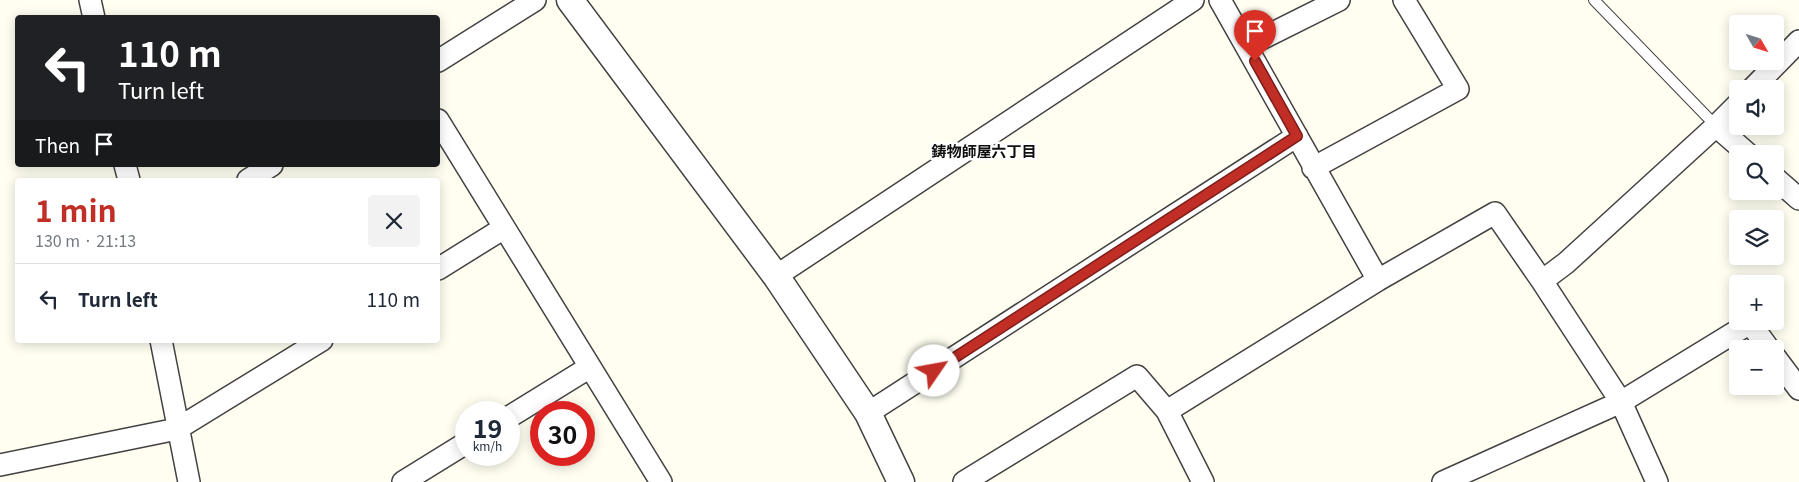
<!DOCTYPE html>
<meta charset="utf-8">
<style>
body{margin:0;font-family:Georgia,"Noto Sans JP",serif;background:#f2f2f3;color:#1f2937;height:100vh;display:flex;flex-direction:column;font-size:19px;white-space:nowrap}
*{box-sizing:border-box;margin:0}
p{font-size:16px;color:#747a83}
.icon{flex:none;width:28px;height:28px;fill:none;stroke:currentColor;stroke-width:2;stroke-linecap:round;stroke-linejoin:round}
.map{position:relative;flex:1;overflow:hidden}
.panel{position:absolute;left:15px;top:178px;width:425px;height:165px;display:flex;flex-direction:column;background:#fff;border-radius:5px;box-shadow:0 2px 12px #0003}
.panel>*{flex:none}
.banner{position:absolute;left:15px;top:15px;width:425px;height:152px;border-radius:5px;box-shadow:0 2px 12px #0003;background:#202124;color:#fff;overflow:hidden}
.needle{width:32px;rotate:129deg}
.controls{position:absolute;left:1729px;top:15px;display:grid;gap:10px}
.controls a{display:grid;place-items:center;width:55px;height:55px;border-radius:5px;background:#fff;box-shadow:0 2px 12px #0003;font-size:25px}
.speed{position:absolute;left:455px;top:401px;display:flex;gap:10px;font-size:25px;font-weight:700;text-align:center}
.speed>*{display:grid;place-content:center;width:65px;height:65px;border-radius:50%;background:#fff;box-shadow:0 2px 12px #0003;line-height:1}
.speed small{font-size:12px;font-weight:400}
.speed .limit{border:8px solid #d22;background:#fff;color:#111}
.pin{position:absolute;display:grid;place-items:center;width:42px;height:42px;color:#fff;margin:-51px -21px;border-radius:50% 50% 50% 0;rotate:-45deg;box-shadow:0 0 5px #0007}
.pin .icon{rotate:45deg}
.me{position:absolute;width:55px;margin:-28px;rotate:57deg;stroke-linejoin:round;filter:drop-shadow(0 0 4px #0008)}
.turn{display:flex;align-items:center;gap:18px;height:105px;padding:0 20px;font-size:22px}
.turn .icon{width:65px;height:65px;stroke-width:2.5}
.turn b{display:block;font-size:35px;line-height:42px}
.then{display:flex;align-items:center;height:48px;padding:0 20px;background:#0003;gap:10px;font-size:19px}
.round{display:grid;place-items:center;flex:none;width:52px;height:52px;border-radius:5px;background:#f2f2f3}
.summary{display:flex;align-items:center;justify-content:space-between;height:85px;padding:0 20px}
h1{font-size:30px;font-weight:700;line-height:38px;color:#c12e25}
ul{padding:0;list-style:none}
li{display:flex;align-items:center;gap:15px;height:70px;padding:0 20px;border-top:1px solid #e0e1e3}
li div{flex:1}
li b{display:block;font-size:19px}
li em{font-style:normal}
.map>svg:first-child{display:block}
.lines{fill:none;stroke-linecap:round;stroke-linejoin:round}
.service-casing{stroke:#424242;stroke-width:12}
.minor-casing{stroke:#424242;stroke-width:24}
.tertiary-casing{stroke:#424242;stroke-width:29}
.service{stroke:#fff;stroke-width:10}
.minor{stroke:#fff;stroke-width:21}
.tertiary{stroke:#fff;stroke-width:26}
.route-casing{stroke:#7d1e18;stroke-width:12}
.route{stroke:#c12e25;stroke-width:9}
.labels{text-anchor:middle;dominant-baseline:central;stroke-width:5;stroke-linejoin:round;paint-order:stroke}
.neighbourhood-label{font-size:15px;font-weight:bold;fill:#0f0f0f;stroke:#fff}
</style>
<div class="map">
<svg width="1799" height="482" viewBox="0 0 1799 482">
<rect width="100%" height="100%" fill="#fffef1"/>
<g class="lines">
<defs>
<path id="service" d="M1594 0 1716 126"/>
<path id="minor" d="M90 0 94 18
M1220 0 1378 280
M1247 46 1339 0
M438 61 535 0
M1752 89 1799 41
M438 120 661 482
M1716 126 1748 154
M125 165 129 180
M1313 168 1458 89 1404 0
M1775 178 1799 199
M248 180 272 165
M438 269 504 228
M776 276 1193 0
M1542 281 1566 263 1716 126 1738 104
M161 340 189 482
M1775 357 1799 389
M868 413 1297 136
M509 417 590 367
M0 465 177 429 322 340
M403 482 466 443
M964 482 1137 376 1167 411
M1203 482 1167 411 1378 280 1495 213 1542 281 1621 402 1657 482
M1443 482 1621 402 1750 323 1769 349"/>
<path id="tertiary" d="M570 0 776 276 868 413 901 482"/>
</defs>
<use href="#service" class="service-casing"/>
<use href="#minor" class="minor-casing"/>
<use href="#tertiary" class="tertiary-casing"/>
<use href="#service" class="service"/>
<use href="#minor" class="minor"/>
<use href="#tertiary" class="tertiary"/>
</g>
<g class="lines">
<defs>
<path id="route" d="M934 371 1297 136 1255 61"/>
</defs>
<use href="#route" class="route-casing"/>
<use href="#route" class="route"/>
</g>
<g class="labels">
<g class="neighbourhood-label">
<text x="984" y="150">鋳物師屋六丁目</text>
</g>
</g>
</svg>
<div class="controls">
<a><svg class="needle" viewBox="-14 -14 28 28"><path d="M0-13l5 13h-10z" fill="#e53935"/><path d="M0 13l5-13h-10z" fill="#747a83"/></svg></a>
<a><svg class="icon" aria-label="sound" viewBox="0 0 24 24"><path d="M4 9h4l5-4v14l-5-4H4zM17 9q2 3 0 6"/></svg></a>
<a><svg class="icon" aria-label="search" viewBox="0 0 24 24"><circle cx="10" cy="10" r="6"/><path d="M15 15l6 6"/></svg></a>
<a><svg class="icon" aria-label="layers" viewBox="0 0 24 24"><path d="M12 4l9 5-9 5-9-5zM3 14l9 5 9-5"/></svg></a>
<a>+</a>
<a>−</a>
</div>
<div class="speed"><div>19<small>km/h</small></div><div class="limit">30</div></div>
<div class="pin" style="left:1255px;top:61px;background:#d93025"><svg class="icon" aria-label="arrive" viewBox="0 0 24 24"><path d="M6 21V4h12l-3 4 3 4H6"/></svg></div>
<svg class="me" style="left:934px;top:371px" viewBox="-20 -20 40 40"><circle r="19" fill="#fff"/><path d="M0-13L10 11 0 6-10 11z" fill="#c12e25"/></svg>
<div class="banner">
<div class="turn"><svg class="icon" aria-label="left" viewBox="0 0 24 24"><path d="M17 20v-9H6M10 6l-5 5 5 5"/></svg><div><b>110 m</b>Turn left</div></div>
<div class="then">Then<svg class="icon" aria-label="arrive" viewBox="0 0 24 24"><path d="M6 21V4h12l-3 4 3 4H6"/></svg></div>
</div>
<section class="panel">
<div class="summary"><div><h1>1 min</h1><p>130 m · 21:13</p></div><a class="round"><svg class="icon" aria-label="close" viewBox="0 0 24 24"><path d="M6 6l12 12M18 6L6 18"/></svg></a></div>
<ul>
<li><svg class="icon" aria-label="left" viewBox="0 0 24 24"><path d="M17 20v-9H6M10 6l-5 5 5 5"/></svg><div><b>Turn left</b></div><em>110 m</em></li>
</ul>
</section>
</div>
